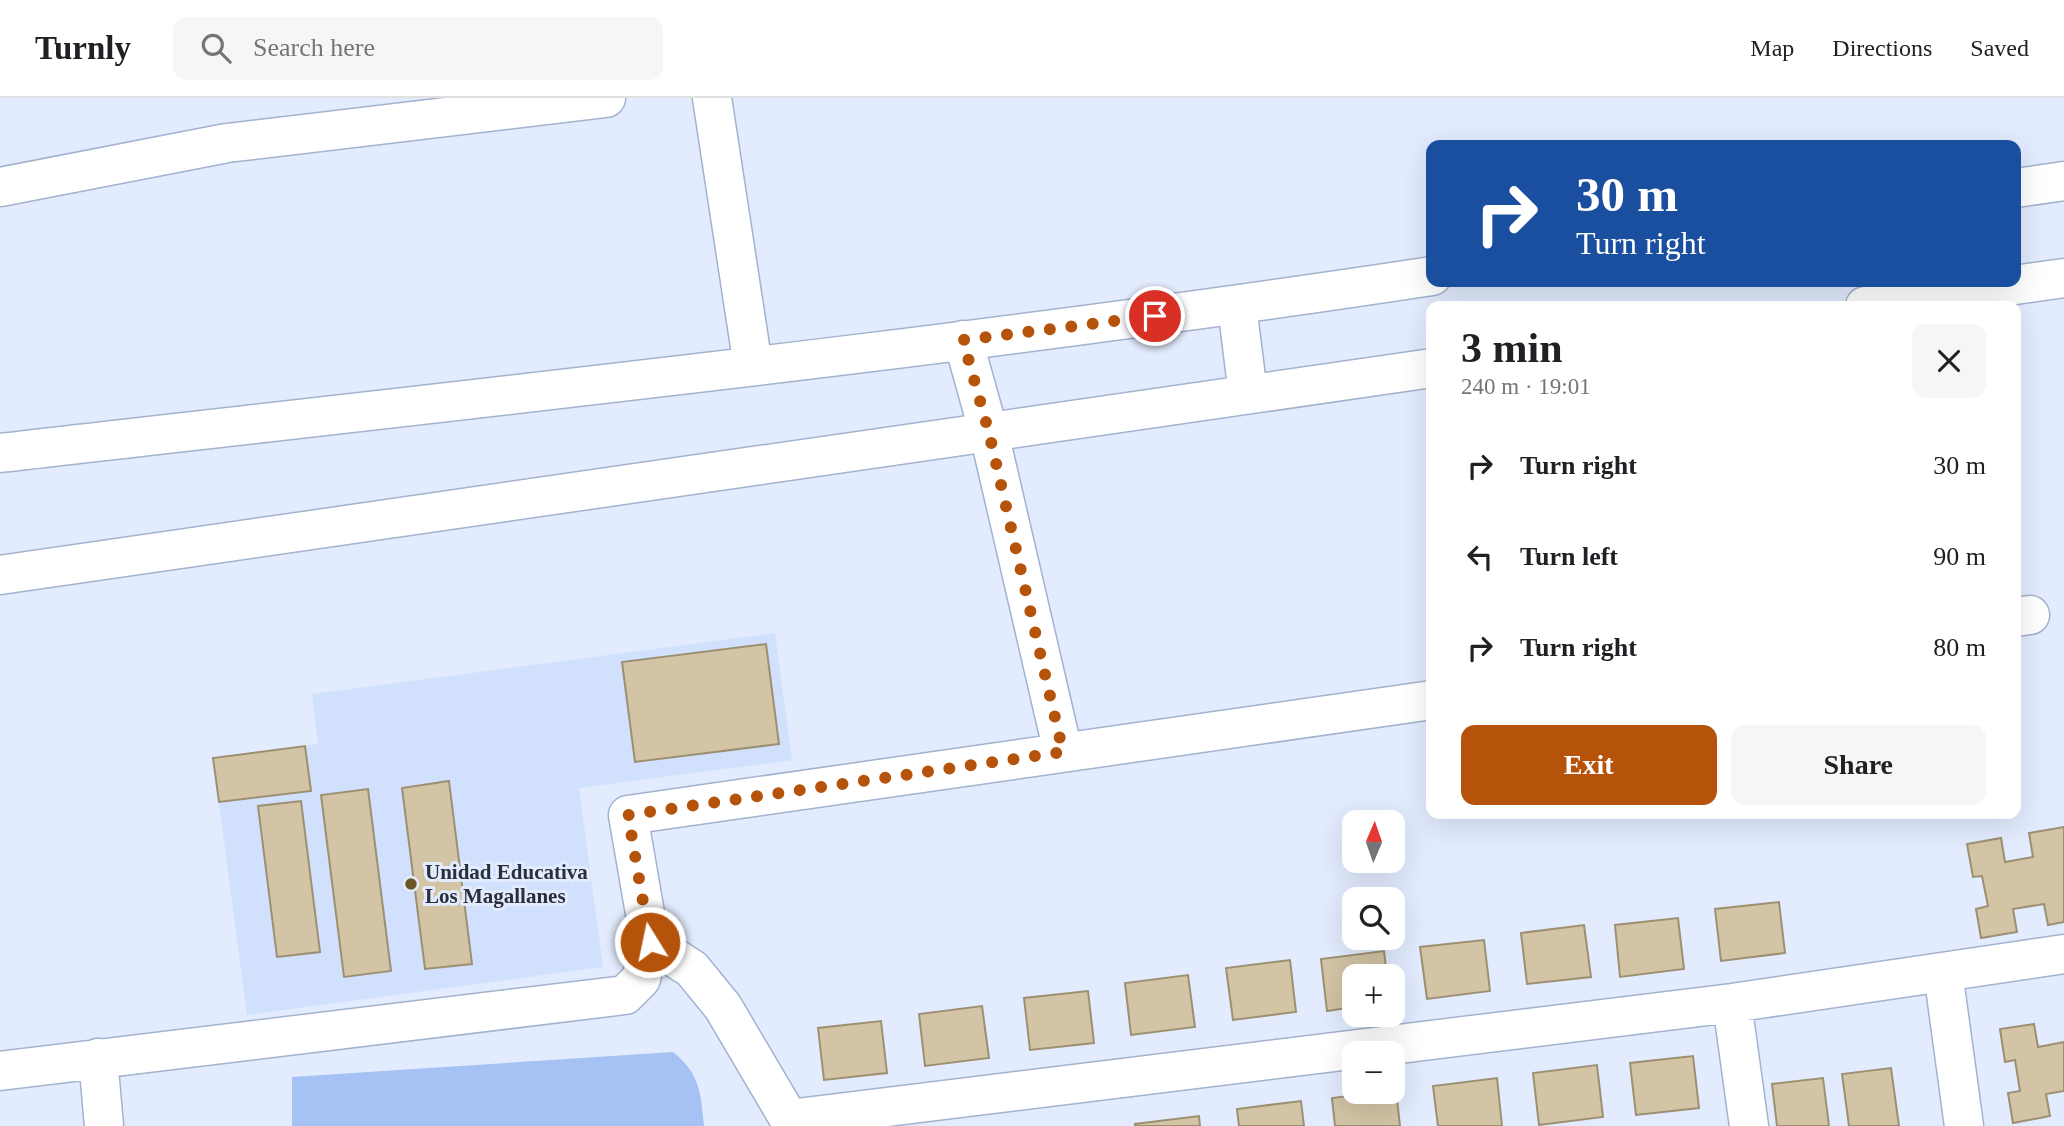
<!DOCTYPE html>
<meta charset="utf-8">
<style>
body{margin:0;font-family:"Times New Roman",serif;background:#f6f6f6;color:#202124;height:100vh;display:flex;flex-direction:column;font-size:26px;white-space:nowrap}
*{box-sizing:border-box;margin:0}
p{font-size:23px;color:#757577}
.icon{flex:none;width:38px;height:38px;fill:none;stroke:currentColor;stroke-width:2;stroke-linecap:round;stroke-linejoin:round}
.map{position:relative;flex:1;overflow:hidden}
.drawer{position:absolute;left:1426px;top:203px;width:595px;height:518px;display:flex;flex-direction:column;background:#fff;border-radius:14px;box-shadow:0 7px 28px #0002}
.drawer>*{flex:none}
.guide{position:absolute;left:1426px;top:42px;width:595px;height:147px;border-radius:14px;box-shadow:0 7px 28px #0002;background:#1a4fa0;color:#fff;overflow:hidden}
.needle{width:46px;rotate:2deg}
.controls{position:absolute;left:1342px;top:712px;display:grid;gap:14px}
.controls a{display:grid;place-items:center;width:63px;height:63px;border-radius:14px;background:#fff;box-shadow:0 7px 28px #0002;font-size:35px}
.pin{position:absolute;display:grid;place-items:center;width:60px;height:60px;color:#fff;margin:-30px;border:4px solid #fff;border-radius:50%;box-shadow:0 2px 7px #0007}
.me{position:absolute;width:77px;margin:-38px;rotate:350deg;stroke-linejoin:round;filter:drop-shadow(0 0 5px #0008)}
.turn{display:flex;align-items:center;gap:24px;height:147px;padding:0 35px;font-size:32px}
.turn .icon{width:91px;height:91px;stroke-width:2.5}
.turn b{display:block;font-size:49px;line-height:60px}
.round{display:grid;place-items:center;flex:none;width:74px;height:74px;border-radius:14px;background:#f6f6f6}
.headline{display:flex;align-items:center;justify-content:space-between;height:119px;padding:0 35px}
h1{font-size:42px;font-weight:700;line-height:52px}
.button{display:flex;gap:14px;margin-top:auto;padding:14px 35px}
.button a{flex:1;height:80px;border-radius:14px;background:#b45309;color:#fff;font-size:28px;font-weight:700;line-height:80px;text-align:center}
.button a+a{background:#f6f6f6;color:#202124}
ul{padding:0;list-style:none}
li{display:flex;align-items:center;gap:21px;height:91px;padding:0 35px}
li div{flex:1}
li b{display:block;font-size:26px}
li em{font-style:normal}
header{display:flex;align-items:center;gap:42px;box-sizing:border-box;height:98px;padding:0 35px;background:#fff;border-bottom:2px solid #e0e0e0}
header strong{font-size:33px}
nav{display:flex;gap:38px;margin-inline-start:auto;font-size:24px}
.search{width:490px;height:63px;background:#f6f6f6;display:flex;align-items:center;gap:18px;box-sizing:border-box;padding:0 24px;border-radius:14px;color:#757577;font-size:26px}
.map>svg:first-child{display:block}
.built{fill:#d0e0fd}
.green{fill:#a6c1f3}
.building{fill:#d2c4a5;stroke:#9d9072;stroke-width:2}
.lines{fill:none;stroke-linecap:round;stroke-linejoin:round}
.minor-casing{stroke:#a2b2cf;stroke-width:41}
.minor{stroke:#fff;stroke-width:38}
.route{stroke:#b45309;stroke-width:12;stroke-dasharray:0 21.6}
.poi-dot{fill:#6a5625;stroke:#e2ecfe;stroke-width:2.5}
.labels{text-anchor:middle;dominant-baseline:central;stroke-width:6;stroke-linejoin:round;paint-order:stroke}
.poi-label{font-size:21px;font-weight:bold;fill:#2a303b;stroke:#e2ecfe;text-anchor:start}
</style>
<header>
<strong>Turnly</strong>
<div class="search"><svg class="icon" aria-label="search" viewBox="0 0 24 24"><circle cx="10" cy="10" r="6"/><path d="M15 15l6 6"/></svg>Search here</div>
<nav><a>Map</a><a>Directions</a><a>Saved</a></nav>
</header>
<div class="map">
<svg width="2064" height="1028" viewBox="0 0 2064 1028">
<rect width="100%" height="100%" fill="#e2ecfe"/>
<path class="built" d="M775 535 792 662 579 690 603 869 247 917 213 660 318 646 312 596Z"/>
<path class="green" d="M673 954C700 975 701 996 704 1028H292V979Z"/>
<path class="building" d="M766 546 779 646 635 664 622 564Z
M305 648 311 693 219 704 213 660Z
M449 683 472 866 425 871 402 690Z
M368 691 391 873 344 879 321 697Z
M301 703 320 854 277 859 258 708Z
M2064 729V824L2048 827 2044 806 2013 811 2017 834 1981 840 1976 811 1988 808 1982 778 1973 779 1967 746 2001 740 2005 764 2033 759 2029 735Z
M1779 804 1785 855 1721 863 1715 811Z
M1678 820 1684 871 1620 879 1615 827Z
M1584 827 1591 879 1527 886 1521 835Z
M1484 842 1490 893 1427 901 1420 849Z
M1384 853 1387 878H1354V909L1327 913 1321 861Z
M1290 862 1296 914 1233 922 1226 870Z
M1188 877 1195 929 1131 937 1125 885Z
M1088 893 1094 945 1030 952 1024 900Z
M982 908 989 960 925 968 919 916Z
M881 923 887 975 824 982 818 930Z
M2034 926 2038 949 2064 944V993L2046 996 2050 1018 2013 1025 2008 995 2020 993 2015 962 2005 964 2000 931Z
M1693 958 1699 1010 1636 1017 1630 965Z
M1597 967 1603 1019 1539 1027 1533 975Z
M1891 970 1899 1028H1849L1842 976Z
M1497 980 1502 1028H1438L1433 988Z
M1823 980 1829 1028H1777L1772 986Z
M1396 992 1400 1028H1335L1332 1000Z
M1301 1003 1304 1028H1239L1237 1011Z
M1199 1018 1200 1028H1135V1026Z"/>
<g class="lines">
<defs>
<path id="minor" d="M712 0 753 268
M0 89 227 45 606 0
M2016 90 2064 83
M1237 208 1248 296
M1865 208 2064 180
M963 242 989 335 1063 654
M0 355C477 300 956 250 1432 178
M0 477 1432 270
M2016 519 2030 517
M650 844 692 871 723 909 789 1021 790 1028
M1943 874 1964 1028
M1732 905 1749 1028
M98 960 104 1028
M0 973 625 897 641 881 650 844 628 717 1432 602
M789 1021 1732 905 2064 856"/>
</defs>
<use href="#minor" class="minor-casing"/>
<use href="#minor" class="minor"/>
</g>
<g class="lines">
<path class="route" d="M650 844 628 717 1063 654 989 335 963 242 1155 218"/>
</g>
<circle class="poi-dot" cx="411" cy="786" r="7"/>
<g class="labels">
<g class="poi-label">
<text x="425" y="774">Unidad Educativa<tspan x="425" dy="24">Los Magallanes</tspan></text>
</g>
</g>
</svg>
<div class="controls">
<a><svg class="needle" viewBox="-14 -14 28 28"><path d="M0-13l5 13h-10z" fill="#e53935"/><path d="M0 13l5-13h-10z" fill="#757577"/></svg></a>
<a><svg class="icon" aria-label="search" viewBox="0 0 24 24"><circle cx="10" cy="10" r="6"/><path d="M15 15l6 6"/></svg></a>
<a>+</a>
<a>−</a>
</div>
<div class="pin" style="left:1155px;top:218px;background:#d93025"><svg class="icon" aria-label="arrive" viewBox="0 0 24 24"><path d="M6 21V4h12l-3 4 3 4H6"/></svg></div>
<svg class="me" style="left:650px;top:844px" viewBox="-20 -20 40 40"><circle r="17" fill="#b45309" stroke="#fff" stroke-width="3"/><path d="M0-11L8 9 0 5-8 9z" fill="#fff"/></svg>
<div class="guide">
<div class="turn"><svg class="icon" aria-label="right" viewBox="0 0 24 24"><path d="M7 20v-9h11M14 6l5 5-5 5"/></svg><div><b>30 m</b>Turn right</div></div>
</div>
<section class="drawer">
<div class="headline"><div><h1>3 min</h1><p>240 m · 19:01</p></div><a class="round"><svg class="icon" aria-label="close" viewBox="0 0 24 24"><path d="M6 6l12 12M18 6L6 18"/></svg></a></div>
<ul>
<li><svg class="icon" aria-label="right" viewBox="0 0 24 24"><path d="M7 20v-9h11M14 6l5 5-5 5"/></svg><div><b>Turn right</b></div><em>30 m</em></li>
<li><svg class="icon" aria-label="left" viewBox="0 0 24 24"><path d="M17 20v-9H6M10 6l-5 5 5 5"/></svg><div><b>Turn left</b></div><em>90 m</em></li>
<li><svg class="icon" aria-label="right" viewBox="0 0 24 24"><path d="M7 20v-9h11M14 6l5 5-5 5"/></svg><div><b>Turn right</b></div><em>80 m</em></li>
</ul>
<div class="button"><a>Exit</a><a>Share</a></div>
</section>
</div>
